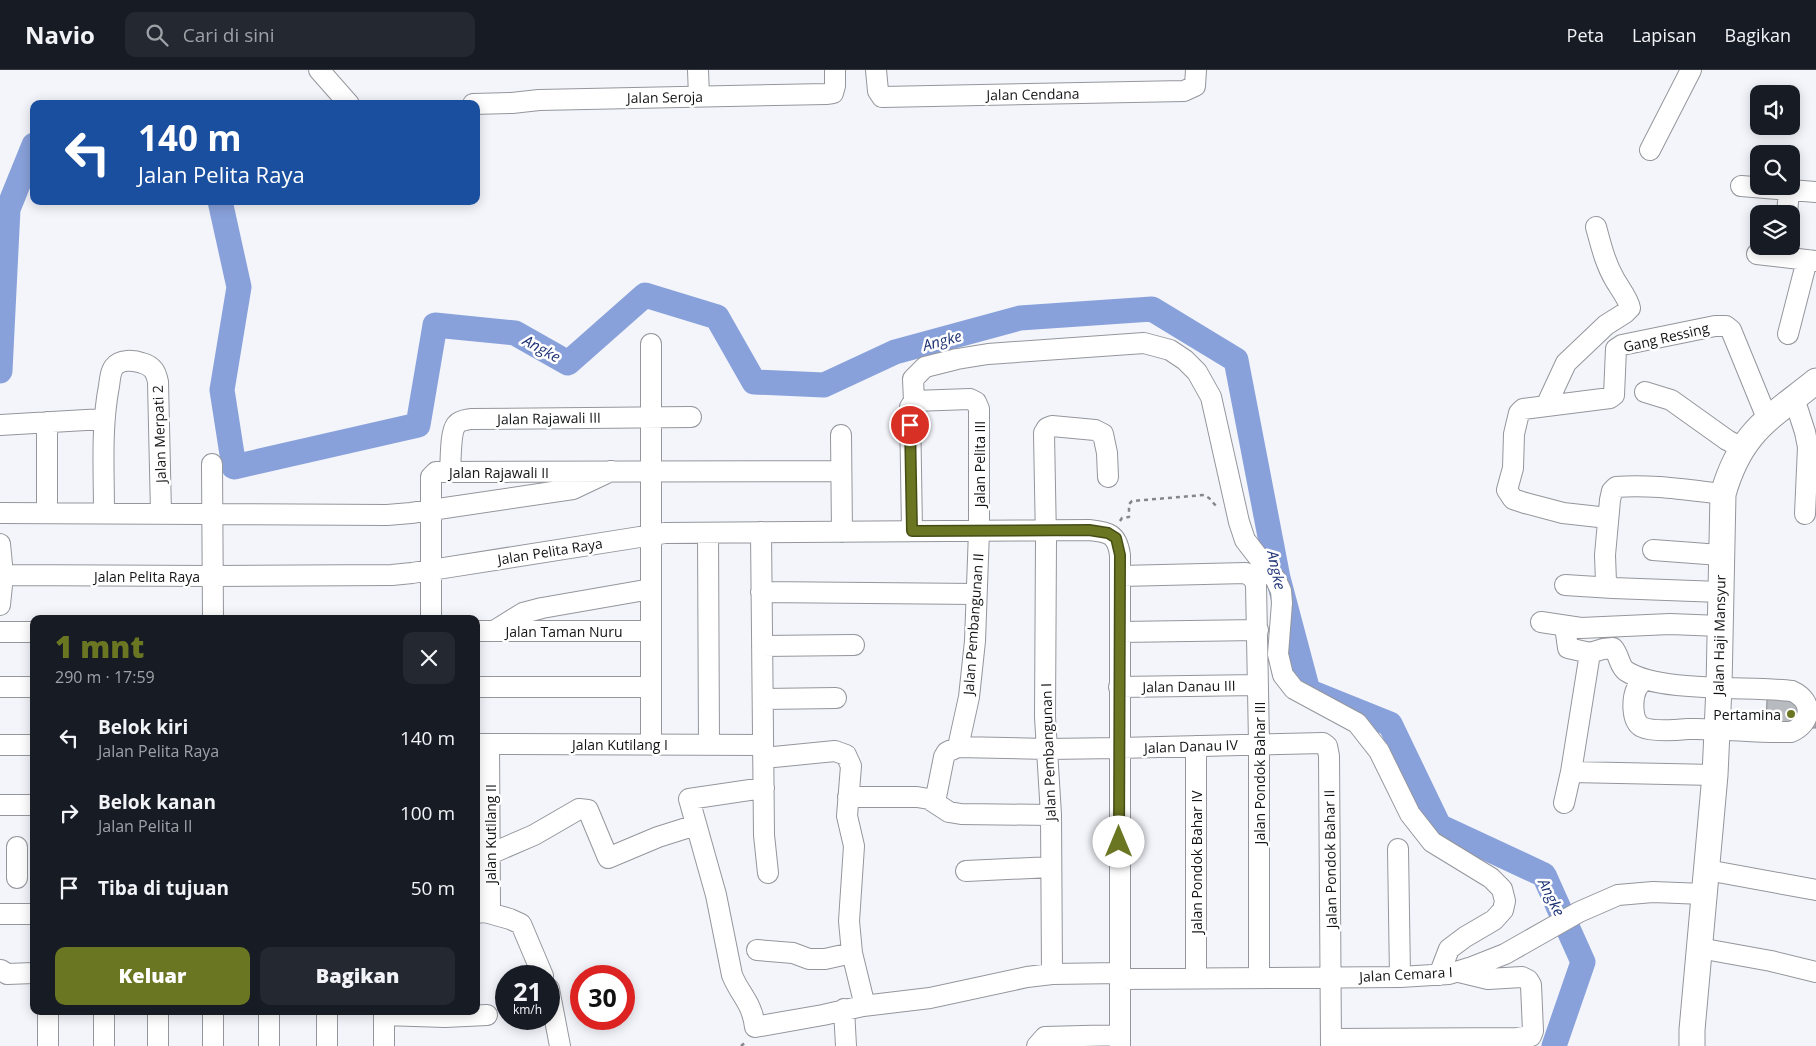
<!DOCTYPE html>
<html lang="id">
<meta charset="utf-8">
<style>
body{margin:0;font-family:"Open Sans",sans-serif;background:#242831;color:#f1f3f6;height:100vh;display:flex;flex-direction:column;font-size:19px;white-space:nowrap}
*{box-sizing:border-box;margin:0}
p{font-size:16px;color:#9ea1a6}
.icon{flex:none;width:28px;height:28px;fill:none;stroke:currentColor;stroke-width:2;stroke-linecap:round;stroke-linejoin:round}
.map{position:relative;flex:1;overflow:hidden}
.side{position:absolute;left:30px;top:545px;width:450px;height:400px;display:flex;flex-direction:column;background:#171b24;border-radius:10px;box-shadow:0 2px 12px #0003}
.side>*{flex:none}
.banner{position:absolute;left:30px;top:30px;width:450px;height:105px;border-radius:10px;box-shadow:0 2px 12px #0003;background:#1a4fa0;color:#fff;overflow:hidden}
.tools{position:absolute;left:1750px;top:15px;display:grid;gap:10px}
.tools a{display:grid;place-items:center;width:50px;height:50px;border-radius:10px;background:#171b24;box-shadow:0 2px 12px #0003;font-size:25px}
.speed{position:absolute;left:495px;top:895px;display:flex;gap:10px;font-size:25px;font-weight:700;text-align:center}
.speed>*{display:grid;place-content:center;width:65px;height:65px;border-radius:50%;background:#171b24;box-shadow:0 2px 12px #0003;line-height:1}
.speed small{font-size:12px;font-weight:400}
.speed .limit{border:8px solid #d22;background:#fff;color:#111}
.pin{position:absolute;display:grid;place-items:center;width:42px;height:42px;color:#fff;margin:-21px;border:2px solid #fff;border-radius:50%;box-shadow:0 1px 5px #0007}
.me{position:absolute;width:55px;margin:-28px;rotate:0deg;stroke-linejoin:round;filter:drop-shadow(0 0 4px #0008)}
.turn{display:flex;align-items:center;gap:18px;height:105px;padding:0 25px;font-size:22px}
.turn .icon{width:65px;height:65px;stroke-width:2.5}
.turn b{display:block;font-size:35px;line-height:42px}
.round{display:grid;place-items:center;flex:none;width:52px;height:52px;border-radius:10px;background:#242831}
.summary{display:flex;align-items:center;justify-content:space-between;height:85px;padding:0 25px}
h1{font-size:30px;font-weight:800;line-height:38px;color:#6a7622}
.button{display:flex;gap:10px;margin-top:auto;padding:10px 25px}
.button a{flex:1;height:58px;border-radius:10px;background:#6a7622;color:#fff;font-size:20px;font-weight:800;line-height:58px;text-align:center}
.button a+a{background:#242831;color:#f1f3f6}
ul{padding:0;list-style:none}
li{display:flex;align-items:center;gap:15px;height:75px;padding:0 25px}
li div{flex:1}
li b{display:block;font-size:19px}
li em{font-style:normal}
header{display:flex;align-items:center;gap:30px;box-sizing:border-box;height:70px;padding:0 25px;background:#171b24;border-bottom:1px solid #363941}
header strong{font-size:24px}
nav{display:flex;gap:28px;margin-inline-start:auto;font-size:18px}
.search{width:350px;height:45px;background:#242831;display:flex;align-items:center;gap:12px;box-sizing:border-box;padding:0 18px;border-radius:10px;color:#9ea1a6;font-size:19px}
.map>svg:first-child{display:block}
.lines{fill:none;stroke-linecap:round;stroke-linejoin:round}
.river{stroke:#89a1da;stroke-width:25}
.building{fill:#b7babf;stroke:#86898e}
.minor-casing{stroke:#94969c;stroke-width:22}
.major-casing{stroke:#94969c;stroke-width:27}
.path{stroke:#85868a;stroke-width:2.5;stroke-dasharray:4 4;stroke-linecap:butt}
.minor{stroke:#fff;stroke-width:20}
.major{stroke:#fff;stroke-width:25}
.route-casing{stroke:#454d16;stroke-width:12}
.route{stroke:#6a7622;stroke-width:9}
.poi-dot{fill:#6a7622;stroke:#fff;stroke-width:2}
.labels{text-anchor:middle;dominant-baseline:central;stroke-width:5;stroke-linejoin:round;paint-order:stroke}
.street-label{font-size:14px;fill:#131416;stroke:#fff}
.poi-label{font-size:14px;fill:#131416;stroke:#fff;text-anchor:end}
.water-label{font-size:15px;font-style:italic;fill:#1e3276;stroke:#fff}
</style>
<header>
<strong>Navio</strong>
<div class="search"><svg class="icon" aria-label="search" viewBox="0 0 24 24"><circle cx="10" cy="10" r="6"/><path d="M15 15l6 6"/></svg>Cari di sini</div>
<nav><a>Peta</a><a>Lapisan</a><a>Bagikan</a></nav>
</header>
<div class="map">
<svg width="1816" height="976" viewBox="0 0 1816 976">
<rect width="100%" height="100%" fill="#f3f5fb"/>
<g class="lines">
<path class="river" d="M220 131 239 217 222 320 234 397 418 355 435 255 515 263 568 293 645 225 717 247 754 312 824 315 895 282 1020 248 1152 239 1236 290 1278 508 1308 621 1390 654 1439 756 1544 805 1583 892 1554 976
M0 301 8 139 34 75"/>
</g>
<path class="building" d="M1767 629 1816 630V658H1766Z"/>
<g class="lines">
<defs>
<path id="minor" d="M319 0 349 34
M698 0 699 26
M876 0 878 21 882 27 1184 21 1195 16 1196 0
M473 34 512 33 539 30 826 24 833 23 835 16V0
M1650 80 1691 0
M1741 116 1816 122
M1787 144 1789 120
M1757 184 1816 191
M1788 264 1807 190
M651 274V674
M1645 322 1671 330 1727 370 1742 378
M1794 328 1805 362 1808 377 1805 444
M914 331 913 309 925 297 957 289 988 284 1144 273 1170 280 1185 290 1197 302 1211 327 1239 452 1245 470 1276 510 1281 521 1282 533 1278 584 1283 605 1294 619 1357 653 1379 681 1410 744 1432 772 1491 808 1502 819 1505 831 1503 840 1494 850 1465 867 1449 879 1439 905
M1546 336 1566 293 1606 255 1625 243 1630 238C1629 230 1619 217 1615 210 1605 193 1601 175 1596 157
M0 355 103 349
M841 365 842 462
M212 394 213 549
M450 402C451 391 450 363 456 355 460 350 466 350 471 349L691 347
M0 443 387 445 411 443 573 419 611 401
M47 443V352
M104 443C104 400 101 358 109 316 110 310 110 302 114 297 120 289 134 290 142 293 153 296 156 302 158 312L161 443
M1608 448 1563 443 1525 433 1513 429 1507 420 1513 398 1514 364 1519 343 1523 339 1610 328 1614 325 1616 279 1622 275 1715 256H1726L1731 260 1767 348
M912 461 910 337 914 331 970 329 976 332 979 339V461L975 571 969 627 958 677
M761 462 764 765 768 803
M708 463 709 674
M0 474 3 505 0 535
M1653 480 1720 485
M3 505 212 506 392 505 412 503 665 463 1089 460C1109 462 1117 464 1120 485V976
M1120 506 1246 503 1253 508 1256 514 1259 673V908
M1565 515 1613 518
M761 522 976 524
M1720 522 1613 518 1606 512 1605 485 1610 430 1612 421 1616 417C1651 414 1687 420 1723 424
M431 549V407L436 402 841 401
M1541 552 1581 558 1670 554 1720 556
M1565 556 1568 578 1590 583 1603 579 1613 578C1619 584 1619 596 1626 601 1659 623 1751 616 1792 621 1814 631 1812 653 1791 662 1757 663 1722 658 1688 659 1677 660 1652 662 1642 657 1631 651 1632 628 1637 618 1639 615 1642 612 1644 609
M476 561H651
M494 561 523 543 542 538 651 519
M0 562H34
M1120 562 1258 560
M762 576 854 575
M0 617H34
M476 617H651
M1119 617 1258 615
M763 629 836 628
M476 674 763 675
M0 675H34
M1571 702 1715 705
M764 718 689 729 716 825 732 905C740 925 752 932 755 957L823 945 863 936 930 928 1027 907 1052 904 1120 903
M848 727H917L929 729 949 742 961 744 1051 745
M935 732 944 687 947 682 958 677 1047 679 1119 678 1323 673 1327 676 1329 686 1331 976
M1564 733 1571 702 1590 583
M0 735H34
M17 777V808
M1398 779 1400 907
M490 784 534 765 579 739 588 740 608 788 658 767 696 755
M1707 800 1816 820
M966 801 1051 797
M485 842 510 849 521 854 543 906
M476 843C484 842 488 843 490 835L489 674
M0 844H34
M1699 878 1771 891 1816 902
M757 880 793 883 809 889H825L852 883 849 851 854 776 847 746 851 696 846 685 835 681 764 688
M852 883 863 928V936
M1 900 7 904 34 903
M1052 904 1051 745 1045 647 1046 470 1044 363 1047 358 1052 356 1095 360 1103 364 1107 383 1108 407
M1196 908V676
M1119 909 1400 907 1449 904 1472 897 1505 884 1579 842 1618 825 1653 822 1704 824
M549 919 560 976
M844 939 846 976
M48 941V976
M104 941V976
M158 941V976
M327 941V976
M384 945 445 947 487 945
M1331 969 1517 968 1531 966 1533 961 1531 915 1528 910 1522 907 1488 909 1459 902
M213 976V941
M269 976V941
M384 976V941
M1037 976 1045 967 1120 965"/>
<path id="major" d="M1692 976V960L1715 705 1719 617 1723 424C1741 361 1769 349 1816 311"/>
</defs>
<use href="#minor" class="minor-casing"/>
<use href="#major" class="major-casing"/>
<path class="path" d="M1120 451 1122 448 1129 447V434L1132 431 1204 425 1209 428 1217 437
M741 976 747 971"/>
<use href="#minor" class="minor"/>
<use href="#major" class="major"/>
</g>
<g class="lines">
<defs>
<path id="route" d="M910 355 912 461 1089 460 1108 463 1116 468 1120 485 1119 772"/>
</defs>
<use href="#route" class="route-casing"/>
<use href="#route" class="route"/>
</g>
<circle class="poi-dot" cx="1791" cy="644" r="5"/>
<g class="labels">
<g class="street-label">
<text transform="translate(1033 24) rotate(-1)">Jalan Cendana</text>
<text transform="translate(665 27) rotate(-1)">Jalan Seroja</text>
<text transform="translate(1666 267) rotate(-13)">Gang Ressing</text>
<text transform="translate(549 348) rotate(-1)">Jalan Rajawali III</text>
<text transform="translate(159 364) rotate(-92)">Jalan Merpati 2</text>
<text transform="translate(979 394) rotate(-90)">Jalan Pelita III</text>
<text x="499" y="402">Jalan Rajawali II</text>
<text transform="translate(550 481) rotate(-9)">Jalan Pelita Raya</text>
<text x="147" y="506">Jalan Pelita Raya</text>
<text transform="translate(973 554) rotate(-86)">Jalan Pembangunan II</text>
<text x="564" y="561">Jalan Taman Nuru</text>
<text transform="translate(1719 565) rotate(-89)">Jalan Haji Mansyur</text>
<text transform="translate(1189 616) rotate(-1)">Jalan Danau III</text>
<text x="620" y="674">Jalan Kutilang I</text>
<text transform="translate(1191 676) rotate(-2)">Jalan Danau IV</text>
<text transform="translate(1048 682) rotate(-92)">Jalan Pembangunan I</text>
<text transform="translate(1259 703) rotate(-90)">Jalan Pondok Bahar III</text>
<text transform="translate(490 764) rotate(-90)">Jalan Kutilang II</text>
<text transform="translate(1330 789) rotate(-91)">Jalan Pondok Bahar II</text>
<text transform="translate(1196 792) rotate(-90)">Jalan Pondok Bahar IV</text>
<text transform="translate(1406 904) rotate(-3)">Jalan Cemara I</text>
</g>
<g class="poi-label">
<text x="1781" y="644">Pertamina</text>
</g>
<g class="water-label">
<text transform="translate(942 270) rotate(-15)">Angke</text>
<text transform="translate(542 278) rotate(29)">Angke</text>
<text transform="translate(1277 500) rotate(78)">Angke</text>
<text transform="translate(1552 827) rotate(63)">Angke</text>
</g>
</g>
</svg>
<div class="tools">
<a><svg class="icon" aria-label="sound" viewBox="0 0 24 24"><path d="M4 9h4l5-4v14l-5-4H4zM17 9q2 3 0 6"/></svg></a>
<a><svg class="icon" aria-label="search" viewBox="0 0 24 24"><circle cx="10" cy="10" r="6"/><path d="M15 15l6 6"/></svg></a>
<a><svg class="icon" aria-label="layers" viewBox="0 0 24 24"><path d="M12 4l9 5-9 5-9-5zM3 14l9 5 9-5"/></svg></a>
</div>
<div class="speed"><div>21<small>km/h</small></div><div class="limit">30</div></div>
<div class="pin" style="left:910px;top:355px;background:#d93025"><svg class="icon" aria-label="arrive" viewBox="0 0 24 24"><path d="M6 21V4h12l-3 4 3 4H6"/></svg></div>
<svg class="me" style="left:1119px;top:772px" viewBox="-20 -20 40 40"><circle r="19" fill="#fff"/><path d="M0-13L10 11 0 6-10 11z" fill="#6a7622"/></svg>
<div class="banner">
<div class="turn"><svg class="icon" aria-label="left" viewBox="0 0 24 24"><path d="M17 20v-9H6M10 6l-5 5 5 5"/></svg><div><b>140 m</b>Jalan Pelita Raya</div></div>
</div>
<section class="side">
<div class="summary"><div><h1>1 mnt</h1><p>290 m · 17:59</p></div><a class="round"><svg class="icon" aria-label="close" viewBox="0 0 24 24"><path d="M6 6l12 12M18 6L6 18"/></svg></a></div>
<ul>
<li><svg class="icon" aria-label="left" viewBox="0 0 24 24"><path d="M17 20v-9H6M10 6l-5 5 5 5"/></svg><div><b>Belok kiri</b><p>Jalan Pelita Raya</p></div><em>140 m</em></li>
<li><svg class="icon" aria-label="right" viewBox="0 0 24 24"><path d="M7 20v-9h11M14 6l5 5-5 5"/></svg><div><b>Belok kanan</b><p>Jalan Pelita II</p></div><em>100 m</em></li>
<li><svg class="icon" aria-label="arrive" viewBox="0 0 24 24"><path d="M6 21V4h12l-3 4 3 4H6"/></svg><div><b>Tiba di tujuan</b></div><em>50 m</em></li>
</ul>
<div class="button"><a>Keluar</a><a>Bagikan</a></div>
</section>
</div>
